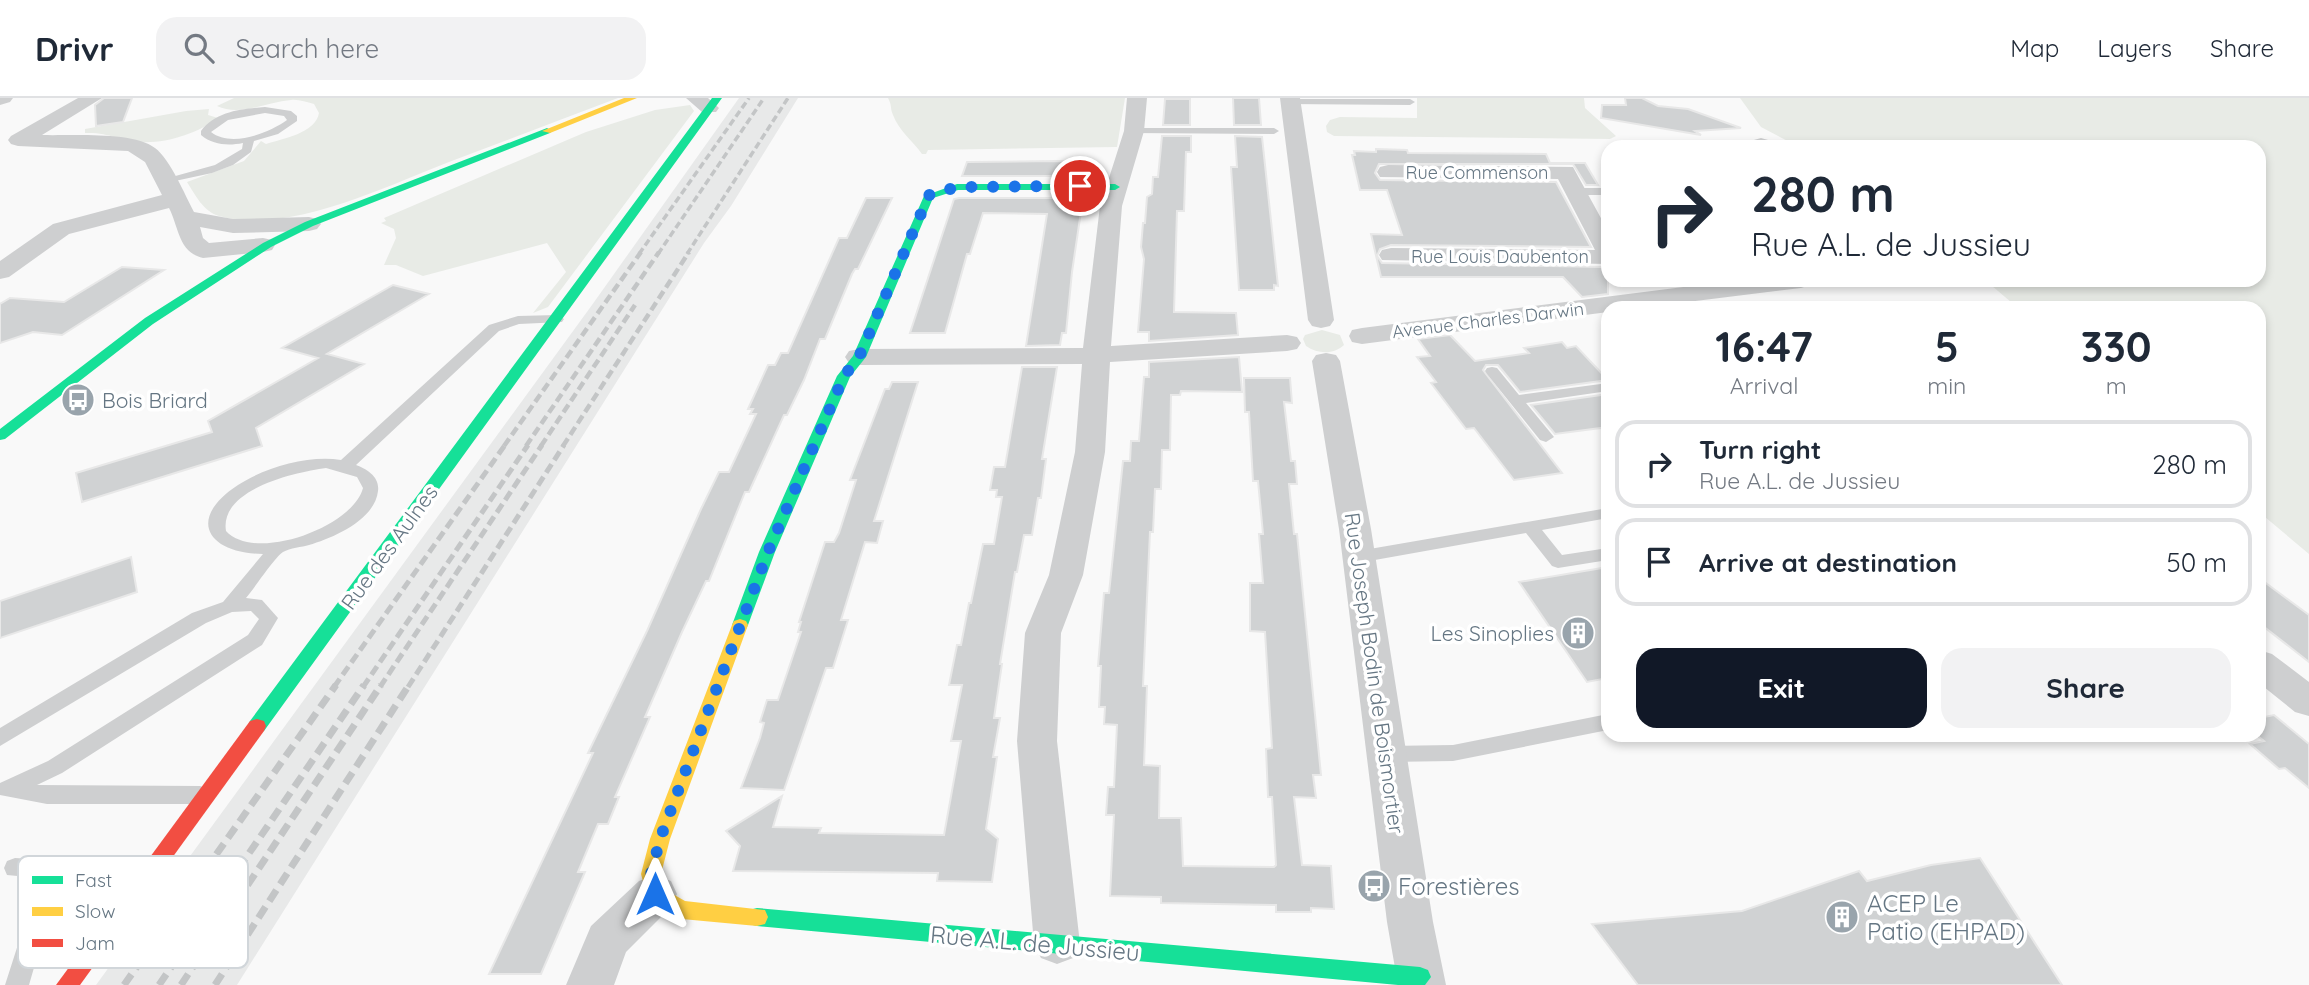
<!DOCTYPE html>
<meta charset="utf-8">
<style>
body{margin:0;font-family:Quicksand,sans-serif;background:#f2f2f3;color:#1f2937;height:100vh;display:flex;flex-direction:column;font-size:26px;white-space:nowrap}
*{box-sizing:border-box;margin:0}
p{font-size:23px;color:#747a83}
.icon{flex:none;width:38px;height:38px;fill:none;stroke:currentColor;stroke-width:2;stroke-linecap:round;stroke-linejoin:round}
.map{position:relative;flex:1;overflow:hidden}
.drawer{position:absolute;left:1601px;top:203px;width:665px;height:441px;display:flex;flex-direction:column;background:#fff;border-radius:21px;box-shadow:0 4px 10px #0003}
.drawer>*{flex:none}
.banner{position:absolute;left:1601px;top:42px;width:665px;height:147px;border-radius:21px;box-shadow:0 4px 10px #0003;background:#fff;color:#1f2937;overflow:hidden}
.pin{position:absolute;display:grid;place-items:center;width:60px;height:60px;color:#fff;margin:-30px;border:4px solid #fff;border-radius:50%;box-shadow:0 2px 7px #0007}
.me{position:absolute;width:77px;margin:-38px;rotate:0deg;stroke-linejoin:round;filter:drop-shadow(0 0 5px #0008)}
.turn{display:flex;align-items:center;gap:24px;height:147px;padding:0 35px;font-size:32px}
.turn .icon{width:91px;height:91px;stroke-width:2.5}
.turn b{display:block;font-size:49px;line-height:60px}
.eta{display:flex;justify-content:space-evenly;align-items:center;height:119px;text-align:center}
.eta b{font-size:42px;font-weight:700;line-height:49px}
.button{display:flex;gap:14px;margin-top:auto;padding:14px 35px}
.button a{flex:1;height:80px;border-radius:21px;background:#111827;color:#fff;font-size:28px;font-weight:700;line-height:80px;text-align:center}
.button a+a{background:#f2f2f3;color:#1f2937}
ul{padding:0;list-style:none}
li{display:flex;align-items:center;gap:21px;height:88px;margin:0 14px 10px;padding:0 21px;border:4px solid #e0e1e3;border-radius:21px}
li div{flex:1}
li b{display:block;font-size:26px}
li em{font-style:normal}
header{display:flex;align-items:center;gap:42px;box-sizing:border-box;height:98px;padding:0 35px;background:#fff;border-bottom:2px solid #e0e1e3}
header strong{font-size:33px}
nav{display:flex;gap:38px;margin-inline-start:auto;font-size:24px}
.search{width:490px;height:63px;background:#f2f2f3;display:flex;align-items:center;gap:18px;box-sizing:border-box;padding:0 24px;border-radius:21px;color:#747a83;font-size:26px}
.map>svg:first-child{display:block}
.built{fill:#e8e9e9}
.green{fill:#e8ebe6}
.building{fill:#d0d2d3;stroke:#e8e8e8;stroke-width:2}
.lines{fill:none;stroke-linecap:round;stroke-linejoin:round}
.lane{fill:#cecfd0;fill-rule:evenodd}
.street{fill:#cecfd0;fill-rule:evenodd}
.fast{fill:#16e098;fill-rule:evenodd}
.slow{fill:#ffcf43;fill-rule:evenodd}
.jam{fill:#f24e42;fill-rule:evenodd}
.rail-far3{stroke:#c3c5c6;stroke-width:3.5;stroke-dasharray:7 3.5;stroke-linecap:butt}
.rail-far2{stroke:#c3c5c6;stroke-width:4.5;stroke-dasharray:9 4.5;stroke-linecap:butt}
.rail-far1{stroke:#c3c5c6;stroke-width:5;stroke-dasharray:10 5;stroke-linecap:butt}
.rail{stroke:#c3c5c6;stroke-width:7;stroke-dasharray:13 7;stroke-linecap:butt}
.route{stroke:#1a73e8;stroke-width:12;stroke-dasharray:0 21.6}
.labels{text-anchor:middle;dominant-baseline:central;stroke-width:7;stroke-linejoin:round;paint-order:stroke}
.far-street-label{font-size:18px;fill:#657683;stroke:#fff}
.poi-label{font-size:21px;fill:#657683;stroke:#fff;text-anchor:start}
.street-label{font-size:21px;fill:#657683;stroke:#fff}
.near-poi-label{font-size:24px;fill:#657683;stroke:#fff;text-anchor:start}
.near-street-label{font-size:24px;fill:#657683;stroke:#fff}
.key{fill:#fff;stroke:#d1d6da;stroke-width:2}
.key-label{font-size:19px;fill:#657683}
</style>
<header>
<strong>Drivr</strong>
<div class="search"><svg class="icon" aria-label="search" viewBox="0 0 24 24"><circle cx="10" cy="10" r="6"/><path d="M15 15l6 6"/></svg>Search here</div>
<nav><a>Map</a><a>Layers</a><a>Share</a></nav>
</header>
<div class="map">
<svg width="2309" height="887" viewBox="0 0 2309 887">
<rect width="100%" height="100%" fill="#f9f9f9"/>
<path class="built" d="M739 0H798L731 108 704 145 237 887H96L592 207Z"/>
<path class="green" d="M234 0H618C562 21 505 43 449 64 387 88 285 138 219 118 203 113 196 98 187 84L244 63 261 43 266 46C282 41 316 35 319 15L314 6C306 4 298 1 291 2 266 4 240 19 217 8Z
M888 0H1125L1117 49 928 52 926 56H922C913 43 899 33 893 17 890 10 892 7 888 0Z
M1417 0H1584L1585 10 1616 38 1610 41 1334 38 1327 34 1326 28 1330 22 1340 19 1417 20Z
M1740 0H2309V456L2259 414V210H2018L1985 182H2259V49H1799L1761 29Z
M690 7 694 13 548 209 533 215 566 174 547 145 423 178 396 167H384L396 140 394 131 381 125 386 123 384 120 586 34 655 12Z
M209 11 208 17 218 20C199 35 165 46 140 44 118 43 110 34 85 35V31L186 13Z
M1322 232 1340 237 1344 247C1333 257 1318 256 1306 248L1303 241 1305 237Z"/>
<path class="building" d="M104 0H132L123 24 96 28 95 7Z
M1233 0H1259L1261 27H1234Z
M1625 0H1642L1658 8 1688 11 1741 30 1695 33 1701 37 1601 20 1602 7H1626Z
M1165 1H1190V27H1163Z
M1162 38H1191V54H1186L1184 113H1177L1174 214 1236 215 1238 237 1149 243V234H1138L1144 161 1141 149 1143 125H1145L1147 99 1152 96 1153 79H1158Z
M1235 38 1262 39 1278 188 1274 187V192H1239L1231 69H1237Z
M1376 51 1407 52 1408 55 1546 56 1550 65H1585L1598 87H1586L1573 66H1379L1375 75 1380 82 1556 84 1591 149 1391 147 1380 151 1377 158 1382 165 1602 169 1608 181V196L1582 199 1563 179H1381L1371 136 1402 137 1387 92H1360L1352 57H1355L1354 53 1376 54Z
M967 64 1056 63 1089 64 1086 78H962Z
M866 100H892L858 171H855L852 176 825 241H820L804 282 787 317H784L749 394H745L709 483H706L682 534 645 619H650L615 699H619L608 726H598L578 774H585L541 876H489L593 655H588L647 533 701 411 719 374H729L756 316H750L753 311H748L768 267H775L781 255H788L839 140H847Z
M959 100H1083L1072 174 1066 235H1062L1060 247 1026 248 1047 116 983 115 970 156H967L945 235H910L954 101Z
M122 169 164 172 62 237 33 234 0 245V206L10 200 64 204Z
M393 187 429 196 327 256 364 266 256 330 262 348 82 404 76 375 212 334 208 323 318 260 282 250Z
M1450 237 1475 263 1529 255 1524 250 1562 244 1567 250 1576 248 1608 282 1520 294 1498 267H1486L1483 272 1562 375 1514 382 1474 330 1466 331 1431 285 1436 284 1417 259 1430 258 1418 241Z
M1239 259 1242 294 1181 293 1180 297H1171L1170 352H1162L1161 391H1155L1153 434H1150L1143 588H1147L1144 667 1160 668 1159 720H1181L1183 768 1274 769 1276 767 1272 699H1268L1266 651 1272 650 1265 534 1250 533V485H1263L1259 436H1263L1258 383H1253L1249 314H1245L1244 280H1290L1292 305 1284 304 1291 363H1295L1297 386H1289L1294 436H1297L1321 677H1313L1316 700 1294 699 1302 767 1331 768 1334 811 1311 810V814H1276V807L1161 805V799L1110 798 1114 717H1106L1108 689H1114L1117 627 1104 626 1105 609H1099L1101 568H1098L1104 495H1109L1123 363H1130L1131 343H1139L1144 279H1149V264Z
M1022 269H1057L1042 361H1046L1041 400H1038L1032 437H1024L1017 474H1015L1000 566H1002L994 620H1000L993 659H997L986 731 998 741 992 784 937 783 938 775 733 773 740 748 726 733 782 698 773 729 821 730 819 735 944 737 961 643H951L962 587H949L957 547H961L969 505H971L983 446H994L1002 399H996L997 392H990L994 369H1005Z
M892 284H918L874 423H883L877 445 865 444 841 522H848L833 570H826L784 692 741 690 760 640 764 625 760 624 767 602H778L801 534H798L801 524H799L825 444H834L839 435 856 382H850L885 291H889Z
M1608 296V329L1555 336 1531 307Z
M131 459 137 494 0 540V503Z
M1608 469V580L1587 584 1519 484Z
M2259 480 2309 517V564L2259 525Z
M2274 617 2309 646V690L2285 670 2279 671 2250 646 2264 643 2259 639V620Z
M1980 760 2062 887H1638L1592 826 1742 813 1859 773 1867 783 1931 767Z"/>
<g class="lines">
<path class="lane" d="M1290 1H1410L1415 4 1410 7 1286 6 1285 4Z
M265 9 291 13 297 18V23L278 36 254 43 251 54 233 67 212 75 161 86V82L215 67 242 51 243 45C228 48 213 47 201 37V33C216 13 242 11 265 9ZM265 15 284 18 287 22C269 35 231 50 211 34L228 22Z
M1134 30H1274L1279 33 1274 36 1130 35 1129 33Z
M1577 90H1608V97H1573L1571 94Z
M557 217 564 221 562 224 519 226 499 233 356 367C367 371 380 379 378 393 375 422 333 440 309 447 302 449 290 450 283 454 274 460 254 491 246 500L262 502 278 520 262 547 62 675 37 687 200 688 208 691 211 697 208 703 200 706H47L0 697V685L48 663 248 537 259 521 251 513 232 514 206 525 0 648V630L192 515 223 504 263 456C207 455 186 421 238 387 266 369 308 357 341 362L489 227 518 218ZM326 370 357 379 363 390C353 429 255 465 226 433 219 391 296 374 326 370Z
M1492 269 1497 270 1519 297 1608 285V293L1526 305 1554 339 1546 344 1540 342 1487 276 1485 273 1487 270Z
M1608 410V420L1542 432 1562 457 1608 450V462L1558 470 1552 468 1526 435 1358 465 1349 459 1358 453Z
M1608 616V632L1453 663 1387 664 1380 662 1377 656 1380 650 1387 648 1453 647Z
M15 760 80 764 88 767 91 774 42 842 29 887H5L23 831 60 782 7 777 4 770 7 763Z"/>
<path class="street" d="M0 0H13L10 4 0 7Z
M78 0H102L42 37C70 38 133 33 155 50 170 61 185 97 194 114L233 121 309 119 317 121 321 126 317 131 309 133 233 135 200 129 203 140 209 145 263 140 272 142 275 147 272 152 263 154 203 160C178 154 179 129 169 110L69 136 9 179 0 181V163L53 126 162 97 145 64 128 53 18 48 11 46 8 42 11 38Z
M686 0H708L719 10 716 14H702Z
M1127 0H1147L1144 33 1122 108 1111 248 1287 237 1297 239 1301 245 1297 251 1287 253 1110 264 1105 354 1083 477 1061 535 1057 643 1080 846 1073 860 1057 866 1041 860 1034 846 1017 643 1025 535 1049 477 1075 354 1082 266 859 267 849 265 845 259 849 253 859 251 1083 250 1100 108 1124 33Z
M1280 0H1300L1334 222 1330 228 1321 230 1312 228 1308 222Z
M1761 40 1768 42 1775 49H1753L1751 46 1754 42Z
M1388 67 1573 69 1608 133V166L1382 162 1379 157 1382 152 1391 150 1595 152 1558 81 1380 79 1377 74 1380 69Z
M1695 182H1814L1810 187 1801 190 1639 210H1608V214L1362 246 1352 244 1349 238 1352 232 1362 230 1699 187Z
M1326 255 1336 257 1340 263 1371 431 1433 824 1446 887H1398L1387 824 1339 431 1312 263 1316 257Z
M2259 552 2272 556 2309 584V618L2295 614 2259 585Z
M655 777 671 783 677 796 671 809 626 854 614 887H566L591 828 639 783Z"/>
<path class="fast" d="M712 0H722L264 633 257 635 250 633 248 628 250 623Z
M547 30 552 33 550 35 313 128 271 149 153 226 5 341 0 342V331L145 220 263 145 305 124Z
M957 86H1115L1120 89 1115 92H958L933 100 866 259 850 279 775 454 748 527 746 531H734L732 527 759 454 837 278 853 258 924 98Z
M757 810 1420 869 1428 872 1431 879 1425 887H1398L757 828 749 826 746 819 749 812Z"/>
<path class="slow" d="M624 0H637L550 35 542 33Z
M740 521 746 523 748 527 670 741 661 776 664 791 685 803 765 812 768 819 765 826 757 828 682 821 648 802 641 776 650 741 732 527 734 523Z"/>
<path class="jam" d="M257 621 264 623 266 628 264 633 80 887H56L250 623Z"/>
<path class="rail-far3" d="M639 156 749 0
M658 156 764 0
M687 156 788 0"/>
<path class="rail-far2" d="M504 348 641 154
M526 348 659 154
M541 348 635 207
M563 348 689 154"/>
<path class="rail-far1" d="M334 589 505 347
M363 589 528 347
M380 589 542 347
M408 589 564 347"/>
<path class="rail" d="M124 887 336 587
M159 887 364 587
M181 887 381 587
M215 887 409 587"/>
</g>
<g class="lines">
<path class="route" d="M655 796 651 776 660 741 768 454 844 278 859 259 929 97 957 89 1080 88"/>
</g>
<defs>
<symbol id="bus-disc" viewBox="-11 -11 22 22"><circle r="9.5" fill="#99a4ac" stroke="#fff"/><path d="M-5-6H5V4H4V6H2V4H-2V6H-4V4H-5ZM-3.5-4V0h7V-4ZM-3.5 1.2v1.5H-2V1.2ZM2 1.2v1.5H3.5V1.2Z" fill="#fff"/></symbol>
<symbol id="building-disc" viewBox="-11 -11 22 22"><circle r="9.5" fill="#99a4ac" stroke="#fff"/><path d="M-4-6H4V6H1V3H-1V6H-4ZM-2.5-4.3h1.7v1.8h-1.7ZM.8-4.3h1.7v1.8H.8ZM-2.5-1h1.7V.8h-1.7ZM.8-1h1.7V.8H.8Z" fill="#fff"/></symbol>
</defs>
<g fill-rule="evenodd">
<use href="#bus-disc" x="59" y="283" width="38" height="38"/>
<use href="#building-disc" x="1559" y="516" width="38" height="38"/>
<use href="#bus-disc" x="1355" y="769" width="38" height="38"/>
<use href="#building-disc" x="1823" y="800" width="38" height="38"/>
</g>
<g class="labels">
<g class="far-street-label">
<text x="1477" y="74">Rue Commenson</text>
<text x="1500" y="158">Rue Louis Daubenton</text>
<text transform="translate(1488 222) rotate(-7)">Avenue Charles Darwin</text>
</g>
<g class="poi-label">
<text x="102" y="302">Bois Briard</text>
<text x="1554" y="535" text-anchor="end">Les Sinoplies</text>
</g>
<g class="street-label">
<text transform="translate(389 449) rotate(-54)">Rue des Aulnes</text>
<text transform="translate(1375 575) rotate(82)">Rue Joseph Bodin de Boismortier</text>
</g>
<g class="near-poi-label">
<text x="1398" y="788">Forestières</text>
<text x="1867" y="805">ACEP Le<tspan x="1867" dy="28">Patio (EHPAD)</tspan></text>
</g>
<g class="near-street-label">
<text transform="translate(1035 845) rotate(5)">Rue A.L. de Jussieu</text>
</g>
</g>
<rect x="18" y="758" width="230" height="112" rx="10" class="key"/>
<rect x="32" y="778" width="31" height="8" fill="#16e098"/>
<rect x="32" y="809" width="31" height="9" fill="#ffcf43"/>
<rect x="32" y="841" width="31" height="8" fill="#f24e42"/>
<g class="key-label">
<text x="75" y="789">Fast</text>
<text x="75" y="820">Slow</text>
<text x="75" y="852">Jam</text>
</g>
</svg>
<div class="pin" style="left:1080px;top:88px;background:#d93025"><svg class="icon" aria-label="arrive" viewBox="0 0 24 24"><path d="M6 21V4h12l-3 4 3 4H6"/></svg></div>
<svg class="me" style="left:655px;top:796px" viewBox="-20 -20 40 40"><path d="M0-17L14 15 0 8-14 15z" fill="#1a73e8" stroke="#fff" stroke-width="4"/></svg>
<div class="banner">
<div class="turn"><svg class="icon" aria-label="right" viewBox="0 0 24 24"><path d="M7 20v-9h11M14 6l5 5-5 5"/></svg><div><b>280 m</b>Rue A.L. de Jussieu</div></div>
</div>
<section class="drawer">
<div class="eta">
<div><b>16:47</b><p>Arrival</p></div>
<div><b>5</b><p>min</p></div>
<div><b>330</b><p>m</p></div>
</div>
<ul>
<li><svg class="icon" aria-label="right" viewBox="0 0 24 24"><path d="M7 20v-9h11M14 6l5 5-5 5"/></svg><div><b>Turn right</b><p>Rue A.L. de Jussieu</p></div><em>280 m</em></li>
<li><svg class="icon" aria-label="arrive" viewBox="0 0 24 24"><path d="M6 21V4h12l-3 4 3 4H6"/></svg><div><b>Arrive at destination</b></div><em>50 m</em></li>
</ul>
<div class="button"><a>Exit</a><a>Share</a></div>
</section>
</div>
